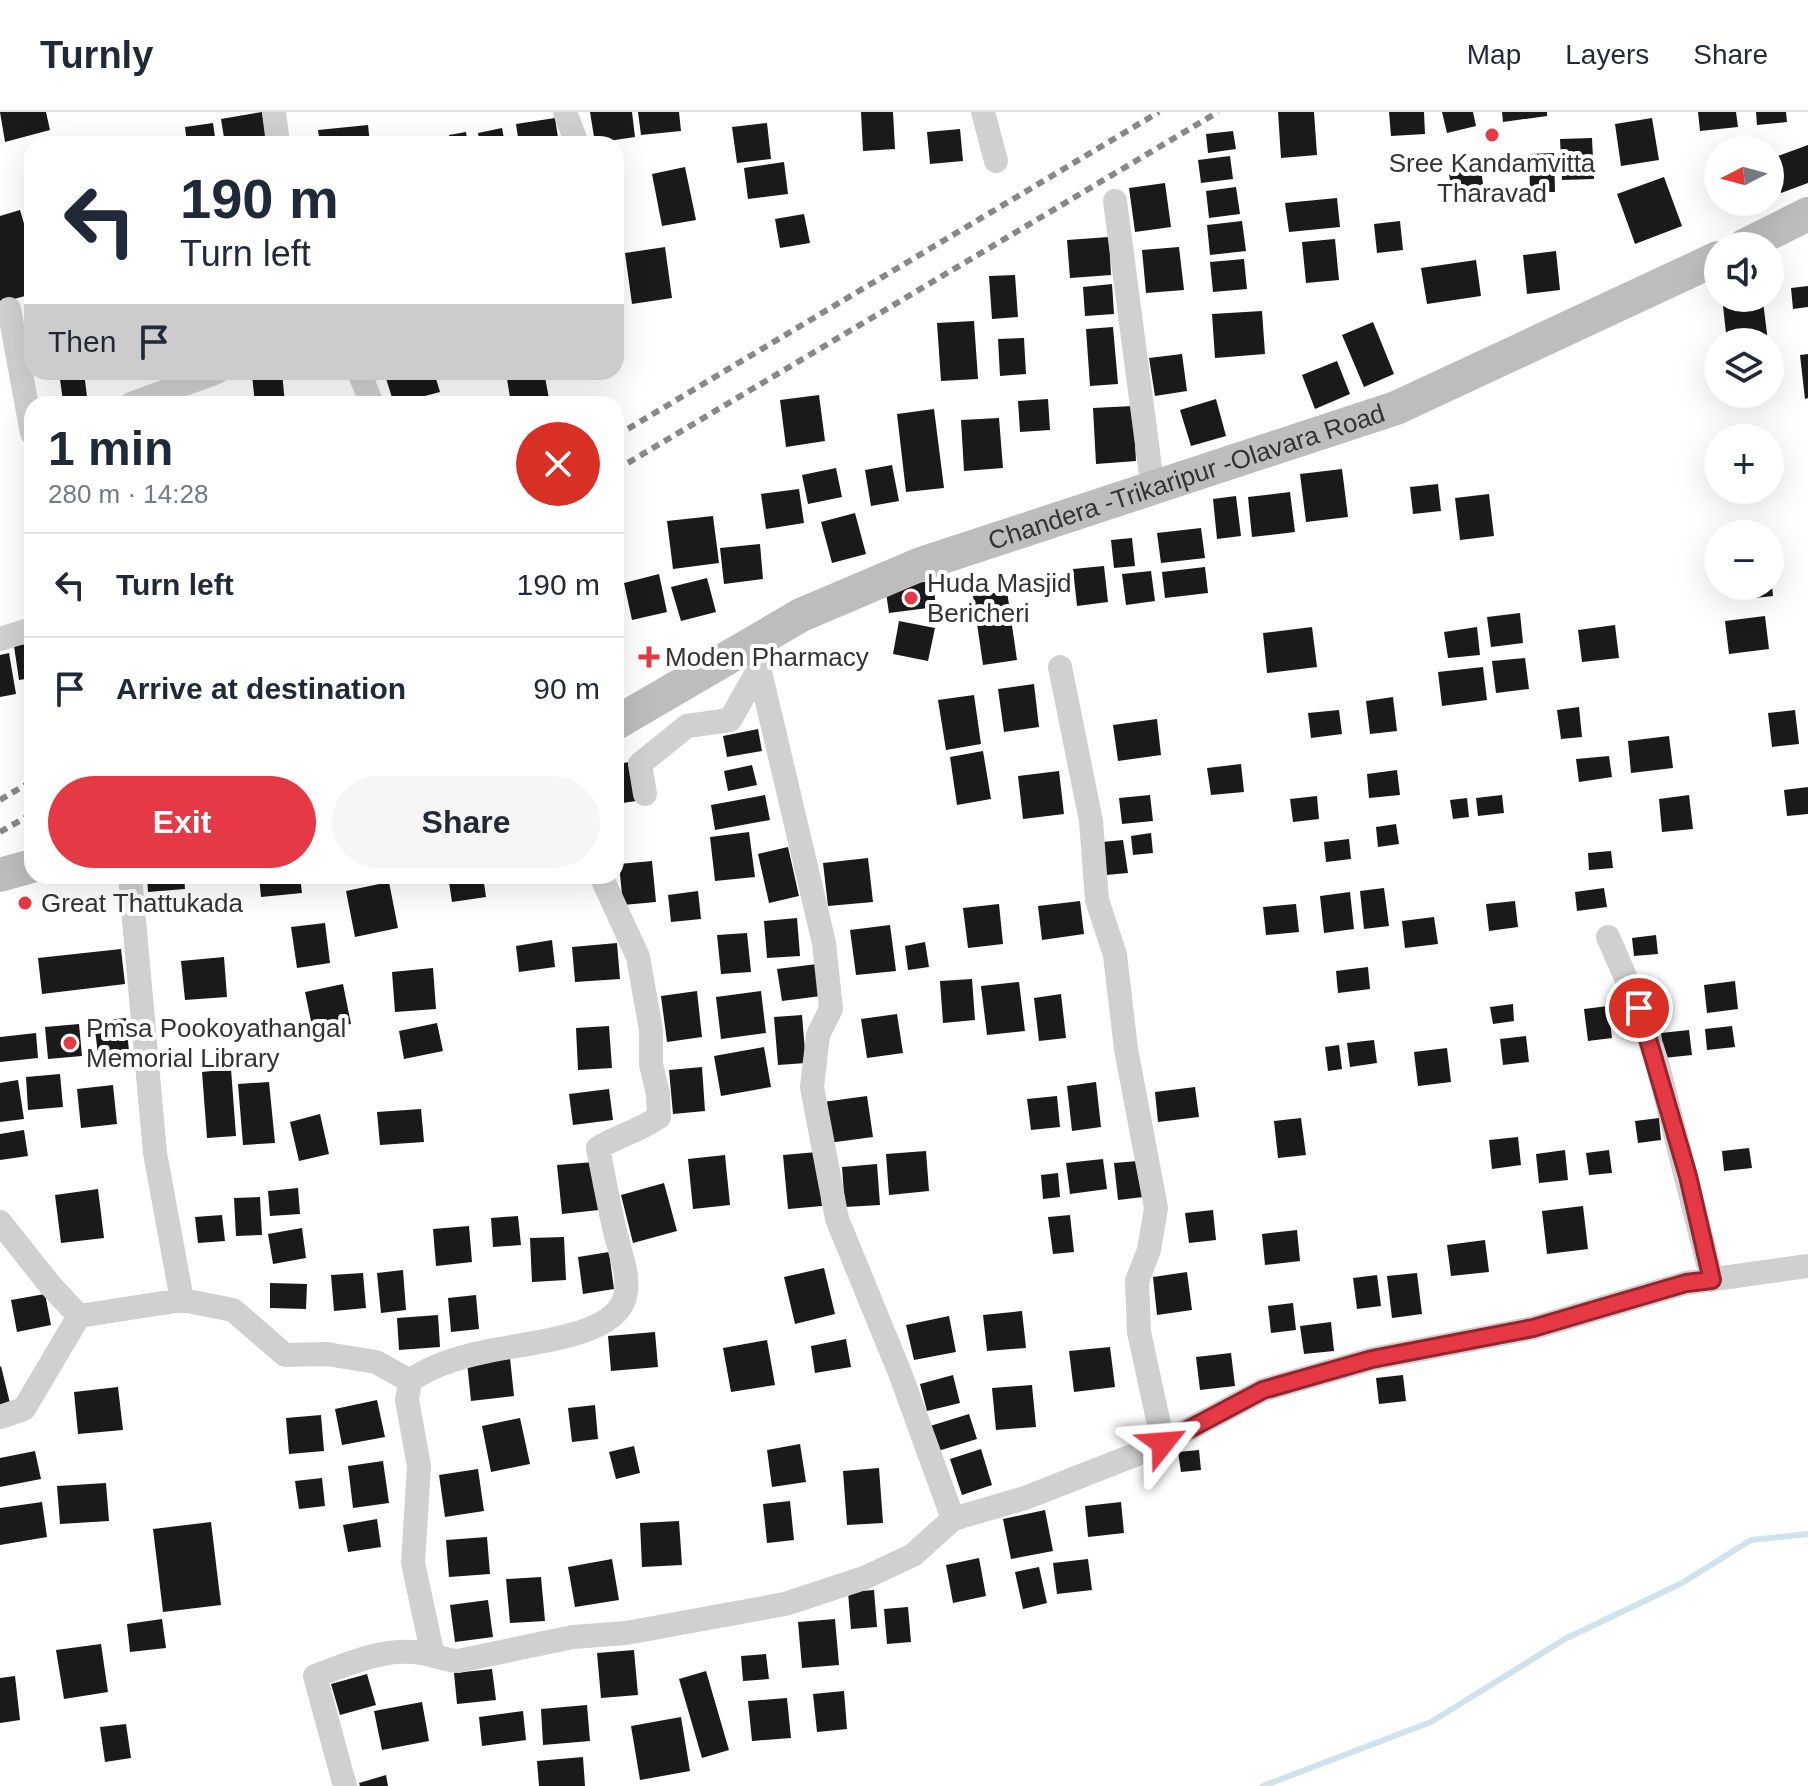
<!DOCTYPE html>
<meta charset="utf-8">
<style>
body{margin:0;font-family:Arial,sans-serif;background:#f6f6f7;color:#1f2937;height:100vh;display:flex;flex-direction:column;font-size:30px;white-space:nowrap}
*{box-sizing:border-box;margin:0}
p{font-size:26px;color:#747a83}
.icon{flex:none;width:44px;height:44px;fill:none;stroke:currentColor;stroke-width:2;stroke-linecap:round;stroke-linejoin:round}
.map{position:relative;flex:1;overflow:hidden}
.panel{position:absolute;left:24px;top:284px;width:600px;height:488px;display:flex;flex-direction:column;background:#fff;border-radius:24px;box-shadow:0 8px 32px #0002}
.panel>*{flex:none}
.banner{position:absolute;left:24px;top:24px;width:600px;height:244px;border-radius:24px;box-shadow:0 8px 32px #0002;background:#fff;color:#1f2937;overflow:hidden}
.needle{width:52px;rotate:264deg}
.tools{position:absolute;left:1704px;top:24px;display:grid;gap:16px}
.tools a{display:grid;place-items:center;width:80px;height:80px;border-radius:50%;background:#fff;box-shadow:0 8px 32px #0002;font-size:40px}
.pin{position:absolute;display:grid;place-items:center;width:68px;height:68px;color:#fff;margin:-34px;border:4px solid #fff;border-radius:50%;box-shadow:0 2px 8px #0007}
.me{position:absolute;width:88px;margin:-44px;rotate:62deg;stroke-linejoin:round;filter:drop-shadow(0 0 6px #0008)}
.turn{display:flex;align-items:center;gap:28px;height:168px;padding:0 24px;font-size:36px}
.turn .icon{width:104px;height:104px;stroke-width:2.5}
.turn b{display:block;font-size:56px;line-height:68px}
.then{display:flex;align-items:center;height:76px;padding:0 24px;background:#0003;gap:16px;font-size:30px}
.round{display:grid;place-items:center;flex:none;width:84px;height:84px;border-radius:42px;background:#f6f6f7}
.summary{display:flex;align-items:center;justify-content:space-between;height:136px;padding:0 24px}
h1{font-size:48px;font-weight:700;line-height:60px}
.cta{display:flex;gap:16px;margin-top:auto;padding:16px 24px}
.cta a{flex:1;height:92px;border-radius:48px;background:#e63946;color:#fff;font-size:32px;font-weight:700;line-height:92px;text-align:center}
.cta a+a{background:#f6f6f7;color:#1f2937}
ul{padding:0;list-style:none}
li{display:flex;align-items:center;gap:24px;height:104px;padding:0 24px;border-top:2px solid #e0e1e3}
li div{flex:1}
li b{display:block;font-size:30px}
li em{font-style:normal}
header{display:flex;align-items:center;gap:48px;box-sizing:border-box;height:112px;padding:0 40px;background:#fff;border-bottom:2px solid #e0e1e3}
header strong{font-size:38px}
nav{display:flex;gap:44px;margin-inline-start:auto;font-size:28px}
.map>svg:first-child{display:block}
.lines{fill:none;stroke-linecap:round;stroke-linejoin:round}
.stream{stroke:#cfe2ee;stroke-width:6}
.building{fill:#1a1a1a}
.street{stroke:#d0d0d0;stroke-width:24}
.secondary{stroke:#bdbdbd;stroke-width:34}
.rail{stroke:#888;stroke-width:6;stroke-dasharray:8 6;stroke-linecap:butt}
.route-casing{stroke:#96252e;stroke-width:20}
.route{stroke:#e63946;stroke-width:14}
.poi-dot{fill:#e63946;stroke:#fff;stroke-width:3}
.labels{text-anchor:middle;dominant-baseline:central;stroke-width:8;stroke-linejoin:round;paint-order:stroke}
.poi-label{font-size:26px;fill:#333;stroke:#fff;text-anchor:start}
.street-label{font-size:26px;fill:#333;stroke:#fff}
</style>
<header>
<strong>Turnly</strong>
<nav><a>Map</a><a>Layers</a><a>Share</a></nav>
</header>
<div class="map">
<svg width="1808" height="1674" viewBox="0 0 1808 1674">
<rect width="100%" height="100%" fill="#fff"/>
<g class="lines">
<path class="stream" d="M1263 1674 1431 1610 1565 1527 1682 1471 1751 1428 1808 1422"/>
</g>
<path class="building" d="M0 0H46L50 18 5 30Z
M262 0 267 32H225L221 7Z
M590 0H632L635 25 595 31Z
M638 0H679L681 19 641 23Z
M861 0H893L895 37 863 39Z
M1278 0H1314L1317 43 1281 46Z
M1389 0H1424L1425 22 1391 24Z
M1442 0H1473L1476 14 1447 21Z
M1502 0H1547V4L1503 10Z
M1698 0H1736L1738 15 1700 19Z
M1756 0H1786L1787 10 1757 13Z
M555 6 559 32H519L516 12Z
M1652 6 1659 48 1621 54 1615 12Z
M213 11 216 32H187L185 15Z
M767 11 771 47 737 51 732 15Z
M368 13 370 32H320L318 18Z
M502 16 505 32H480L478 21Z
M960 17 963 49 930 52 927 20Z
M1233 19 1236 37 1208 41 1206 22Z
M466 20 468 32H450L449 23Z
M1592 26 1594 67 1562 68 1560 27Z
M1808 33V71L1781 81 1770 47Z
M1554 41 1555 80H1530L1529 42Z
M1230 44 1233 67 1201 71 1198 48Z
M784 50 788 82 748 87 744 56Z
M685 55 696 108 662 114 652 62Z
M1481 57 1485 87 1454 91 1449 62Z
M1664 65 1682 114 1635 132 1617 82Z
M1165 71 1171 115 1135 120 1129 76Z
M1236 75 1240 102 1209 106 1206 79Z
M1337 86 1340 115 1289 120 1285 91Z
M20 98 32 139V182L0 191V104Z
M804 102 810 131 780 136 775 107Z
M1242 109 1246 139 1210 143 1207 113Z
M1400 109 1403 138 1377 141 1374 112Z
M1109 125 1111 163 1070 166 1067 128Z
M1335 127 1339 168 1306 171 1302 130Z
M665 135 672 186 632 192 625 141Z
M1179 135 1184 178 1146 181 1142 138Z
M1556 139 1560 178 1527 182 1523 143Z
M1244 147 1247 177 1213 180 1210 150Z
M1476 148 1481 184 1427 192 1421 156Z
M1015 163 1018 205 992 207 989 164Z
M1112 172 1114 202 1085 204 1083 175Z
M1808 174V195L1793 197 1791 176Z
M1763 189 1768 230H1727L1723 194Z
M1262 199 1265 242 1215 246 1212 202Z
M974 209 978 267 941 269 937 211Z
M1373 210 1394 262 1364 275 1342 223Z
M1113 215 1118 272 1090 274 1086 217Z
M1024 226 1026 262 1000 264 998 227Z
M1182 242 1187 279 1155 284 1149 246Z
M1808 242V286L1805 287 1800 243Z
M1337 249 1350 282 1315 297 1302 263Z
M59 260H84L87 285 63 289Z
M280 260H282L285 292H255L252 263Z
M384 260H434L440 280 394 292Z
M544 260 550 292H511L507 267Z
M819 283 825 329 786 335 780 288Z
M1048 287 1050 318 1020 320 1018 289Z
M1216 287 1226 324 1191 334 1180 298Z
M1133 294 1136 349 1096 352 1093 296Z
M934 297 944 376 906 380 897 302Z
M999 306 1003 356 964 359 961 308Z
M892 353 899 389 871 394 865 358Z
M836 356 842 385 808 392 802 363Z
M1342 357 1348 405 1306 410 1300 362Z
M1438 372 1441 399 1413 402 1410 375Z
M799 377 804 411 766 417 761 382Z
M1290 380 1295 420 1252 425 1248 385Z
M1489 382 1494 424 1460 428 1455 386Z
M1236 384 1241 424 1217 427 1213 387Z
M855 401 866 442 832 451 821 410Z
M713 404 719 451 673 457 667 409Z
M1201 416 1205 446 1161 451 1157 421Z
M1132 426 1135 454 1114 456 1111 428Z
M760 432 763 467 724 472 720 436Z
M1104 454 1108 490 1077 494 1073 457Z
M1205 455 1208 481 1165 486 1162 460Z
M1151 459 1155 489 1126 493 1122 462Z
M659 462 667 500 632 508 624 471Z
M707 466 716 500 681 509 671 475Z
M933 469 936 495 889 501 885 474Z
M1744 474H1772L1773 484 1746 487Z
M1007 479 1017 548 983 553 973 484Z
M1520 501 1523 531 1491 535 1487 505Z
M1765 504 1769 537 1729 542 1725 509Z
M899 509 935 516 928 549 893 542Z
M1615 513 1619 546 1582 550 1578 518Z
M1312 515 1317 555 1267 561 1263 521Z
M1477 515 1480 543 1448 546 1444 520Z
M32 531V566L19 568 14 534Z
M9 541 16 582 0 585V543Z
M1525 546 1529 577 1496 581 1492 549Z
M1483 555 1487 588 1442 594 1438 560Z
M1034 572 1039 615 1004 620 998 577Z
M974 583 981 632 946 638 938 588Z
M1393 585 1397 619 1370 622 1366 589Z
M1579 595 1582 625 1561 627 1557 598Z
M1339 598 1342 622 1311 626 1308 601Z
M1795 598 1799 632 1772 635 1768 601Z
M1157 607 1161 643 1118 649 1113 613Z
M758 617 762 639 727 645 723 624Z
M1669 624 1673 656 1631 661 1628 629Z
M983 639 991 687 957 693 950 645Z
M1609 644 1612 665 1579 670 1576 647Z
M630 650 636 689 616 692V652Z
M1241 652 1244 680 1211 683 1207 656Z
M752 653 757 673 728 679 724 659Z
M1397 658 1400 683 1369 686 1367 662Z
M1059 659 1064 702 1023 707 1018 664Z
M1808 675V702L1787 704 1784 678Z
M765 683 770 708 715 718 711 693Z
M1150 683 1153 709 1122 712 1119 686Z
M1502 683 1504 701 1478 704 1476 686Z
M1689 683 1693 717 1662 720 1659 687Z
M1317 684 1319 707 1293 710 1290 687Z
M1467 686 1469 705 1453 707 1450 688Z
M1396 712 1399 732 1378 735 1376 715Z
M749 720 755 765 715 769 710 725Z
M1151 721 1153 741 1133 743 1131 724Z
M1349 727 1351 747 1326 750 1324 730Z
M1123 728 1128 761 1106 763 1102 730Z
M788 735 799 784 769 791 758 742Z
M1611 739 1613 756 1589 758 1588 741Z
M868 746 873 790 828 794 823 751Z
M652 749 656 790 623 793 619 752Z
M147 764H184L185 777 148 780Z
M259 764H300L302 781 261 785Z
M448 764H483L486 785 452 790Z
M389 770 398 816 355 825 346 779Z
M1384 776 1389 814 1364 817 1360 779Z
M1604 776 1607 795 1577 799 1575 780Z
M698 779 701 807 671 810 668 783Z
M1350 780 1354 817 1324 821 1320 784Z
M1080 789 1084 822 1042 828 1038 794Z
M1515 789 1518 815 1489 819 1486 792Z
M999 792 1003 832 968 836 963 796Z
M1296 792 1299 820 1266 823 1263 795Z
M1434 805 1438 832 1405 836 1402 809Z
M797 806 800 844 767 846 764 809Z
M325 811 330 851 297 856 291 815Z
M890 813 896 859 856 863 850 818Z
M747 821 751 860 721 862 717 823Z
M1656 823 1658 842 1634 844 1632 826Z
M552 828 555 855 519 860 516 834Z
M925 830 929 855 908 858 905 834Z
M617 831 620 867 575 870 572 835Z
M121 837 125 872 42 882 38 846Z
M224 845 227 885 185 888 181 849Z
M817 852 821 884 782 889 777 857Z
M1368 855 1370 877 1338 881 1336 859Z
M433 856 436 897 395 900 392 860Z
M972 867 975 908 943 911 940 869Z
M1735 869 1738 897 1707 901 1704 873Z
M1019 870 1025 919 987 923 981 874Z
M343 872 351 912 313 919 305 880Z
M697 879 702 925 667 930 661 884Z
M761 879 766 921 721 927 716 885Z
M1061 882 1066 926 1039 929 1034 886Z
M1513 892 1514 909 1493 912 1490 895Z
M1608 894 1612 926 1588 929 1584 897Z
M897 902 903 941 867 946 861 907Z
M802 903 806 951 778 953 774 905Z
M126 906 129 940 98 943 94 909Z
M437 911 443 939 404 947 399 919Z
M79 912 82 944 48 947 45 915Z
M609 914 612 956 578 958 576 916Z
M1732 914 1735 935 1707 938 1705 917Z
M1689 918 1692 943 1664 946 1661 921Z
M36 921 38 946 0 950V925Z
M1526 924 1529 950 1503 953 1500 927Z
M1374 928 1377 951 1350 955 1347 931Z
M1339 933 1342 957 1328 959 1325 935Z
M764 935 771 975 721 984 714 944Z
M1447 936 1451 970 1418 974 1414 940Z
M702 955 705 999 673 1002 669 958Z
M231 957 236 1024 207 1026 202 960Z
M60 962 63 995 28 998 26 965Z
M18 968 24 1007 0 1010V971Z
M269 970 275 1031 243 1033 238 972Z
M1096 970 1101 1015 1072 1019 1067 974Z
M113 973 117 1012 81 1016 77 977Z
M1195 975 1199 1005 1158 1010 1155 980Z
M609 977 613 1008 573 1013 569 982Z
M867 984 873 1025 828 1031 823 990Z
M1057 984 1060 1015 1031 1018 1027 987Z
M421 997 424 1030 380 1033 377 1000Z
M320 1002 329 1042 299 1049 290 1010Z
M1301 1006 1306 1043 1278 1046 1274 1009Z
M1659 1006 1661 1028 1638 1031 1635 1009Z
M24 1018 28 1044 0 1048V1022Z
M1518 1025 1521 1053 1492 1057 1489 1028Z
M1749 1036 1752 1056 1724 1059 1722 1039Z
M1565 1038 1568 1068 1539 1071 1536 1042Z
M1609 1038 1612 1061 1589 1063 1586 1041Z
M926 1039 929 1079 889 1083 886 1042Z
M817 1040 822 1094 788 1097 783 1043Z
M725 1043 730 1093 693 1097 688 1047Z
M1103 1047 1107 1077 1070 1082 1066 1051Z
M1138 1049 1143 1085 1118 1088 1114 1051Z
M594 1050 599 1098 562 1102 557 1053Z
M877 1052 880 1093 845 1095 842 1055Z
M1058 1061 1060 1085 1043 1087 1041 1063Z
M664 1071 677 1119 633 1131 621 1083Z
M298 1076 300 1102 270 1104 268 1079Z
M98 1077 104 1126 61 1131 55 1083Z
M260 1085 262 1123 236 1124 234 1086Z
M1583 1094 1588 1137 1547 1142 1542 1099Z
M1213 1098 1216 1128 1189 1131 1185 1101Z
M222 1103 225 1129 198 1131 195 1105Z
M1070 1103 1074 1140 1053 1142 1048 1105Z
M518 1104 521 1133 493 1135 491 1106Z
M469 1114 472 1150 436 1154 433 1117Z
M302 1116 306 1146 273 1152 268 1122Z
M1297 1118 1300 1149 1265 1153 1262 1122Z
M564 1125 566 1168 532 1170 530 1126Z
M1485 1128 1489 1160 1451 1164 1447 1133Z
M609 1140 614 1177 583 1182 578 1145Z
M824 1156 835 1202 795 1212 784 1165Z
M403 1158 406 1198 381 1201 377 1161Z
M1187 1160 1192 1198 1157 1203 1153 1165Z
M363 1161 366 1196 334 1199 331 1163Z
M1417 1161 1422 1202 1392 1206 1387 1164Z
M1377 1163 1381 1194 1357 1197 1353 1166Z
M270 1171 307 1172 306 1197 270 1196Z
M45 1182 51 1213 17 1220 11 1188Z
M476 1183 479 1217 451 1220 448 1186Z
M1293 1191 1296 1218 1271 1221 1268 1194Z
M1022 1199 1026 1236 987 1239 983 1203Z
M438 1203 440 1235 399 1238 397 1206Z
M949 1204 956 1240 914 1248 906 1213Z
M1331 1210 1334 1239 1304 1242 1300 1214Z
M655 1220 658 1255 611 1259 608 1224Z
M846 1227 851 1255 815 1261 811 1234Z
M767 1228 775 1273 731 1280 723 1236Z
M1110 1235 1115 1275 1074 1280 1069 1239Z
M1231 1241 1235 1274 1200 1278 1196 1245Z
M510 1246 514 1284 471 1289 467 1250Z
M1 1254 10 1291 0 1294V1255Z
M953 1263 960 1291 927 1299 920 1272Z
M1403 1263 1406 1289 1379 1292 1376 1266Z
M1032 1273 1036 1315 996 1318 992 1276Z
M118 1275 123 1318 78 1322 74 1280Z
M377 1288 385 1325 342 1333 335 1297Z
M595 1293 598 1327 572 1330 568 1296Z
M969 1302 977 1327 938 1339 930 1314Z
M321 1303 324 1339 289 1342 286 1306Z
M520 1306 530 1352 491 1360 482 1314Z
M800 1332 806 1370 772 1375 767 1338Z
M634 1334 640 1361 616 1367 609 1340Z
M981 1337 992 1373 962 1383 950 1347Z
M1199 1338 1201 1358 1181 1360 1178 1340Z
M35 1339 41 1367 0 1375V1346Z
M383 1349 389 1391 353 1396 348 1354Z
M879 1356 883 1411 847 1413 843 1359Z
M478 1357 484 1399 445 1405 439 1363Z
M322 1366 325 1394 299 1397 295 1369Z
M106 1371 109 1409 60 1412 57 1374Z
M790 1389 794 1428 767 1431 763 1392Z
M42 1390 47 1425 0 1433V1396Z
M1121 1390 1124 1421 1088 1425 1085 1394Z
M1045 1398 1053 1439 1011 1447 1003 1407Z
M377 1407 381 1435 348 1440 343 1413Z
M679 1409 682 1453 642 1455 640 1411Z
M211 1410 221 1493 163 1500 153 1417Z
M487 1425 490 1462 449 1465 446 1428Z
M979 1446 986 1484 953 1491 946 1453Z
M612 1447 619 1488 575 1495 568 1455Z
M1088 1447 1092 1478 1057 1482 1053 1451Z
M1039 1455 1047 1491 1023 1497 1015 1460Z
M541 1465 545 1509 510 1511 506 1467Z
M874 1478 877 1515 851 1517 848 1480Z
M488 1488 493 1525 455 1530 450 1493Z
M908 1495 911 1530 887 1532 884 1497Z
M162 1507 166 1536 130 1540 127 1512Z
M835 1507 839 1553 802 1556 798 1510Z
M101 1532 108 1580 64 1587 56 1538Z
M634 1538 638 1583 601 1586 597 1541Z
M766 1542 769 1567 743 1569 741 1544Z
M492 1557 496 1588 457 1592 454 1561Z
M706 1559 729 1638 702 1646 679 1567Z
M367 1562 376 1593 340 1603 331 1572Z
M15 1564 20 1608 0 1611V1566Z
M844 1579 847 1617 817 1620 813 1582Z
M787 1586 791 1626 752 1629 748 1589Z
M422 1590 429 1629 382 1638 374 1599Z
M587 1593 590 1629 543 1633 541 1597Z
M523 1599 526 1628 482 1634 479 1605Z
M681 1605 690 1659 640 1668 631 1614Z
M126 1612 131 1646 105 1650 100 1615Z
M583 1645 585 1674H539L537 1649Z
M386 1663 388 1674H360L359 1671Z"/>
<g class="lines">
<path class="street" d="M274 0 278 32
M565 0 577 32
M983 0 996 49
M1115 89 1153 378
M9 197 32 321
M359 260 372 292
M131 292 217 260
M0 527 32 517
M753 530 824 831 831 897 818 923 812 975 837 1107 900 1261 953 1407 1025 1386 1155 1335 1263 1278 1372 1247 1533 1216 1686 1171 1808 1154
M1060 555 1091 709 1097 788 1115 843 1126 937 1156 1096 1149 1138 1137 1169 1139 1220 1163 1331
M645 682 640 652 687 614 730 608 763 550
M130 764 155 1041 182 1188
M1608 825 1639 896 1658 954 1712 1168
M0 1110 50 1173 79 1204
M410 1269C430 1254 460 1245 484 1240 520 1231 610 1227 624 1188 632 1165 618 1137 614 1115 608 1089 603 1062 598 1036 618 1024 639 1019 659 1005L658 982 651 952V918L638 845 601 764
M0 1305 24 1297 79 1204 182 1188 233 1198 285 1243 327 1242 376 1250 410 1269 407 1288 419 1354 413 1451 433 1544
M345 1674 315 1564C349 1552 384 1535 421 1541 434 1543 445 1548 458 1549L573 1525 626 1521 785 1492 864 1466 913 1443 953 1407"/>
<g class="secondary">
<path d="M1744 134 1808 102"/>
<path id="s1" d="M616 611 801 503 921 452 1396 296 1718 146"/>
<path d="M0 763 32 754"/>
</g>
<path class="rail" d="M616 324 1159 0
M616 358 1218 0
M0 688 32 669
M0 720 32 702"/>
</g>
<g class="lines">
<defs>
<path id="route" d="M1163 1331 1263 1278 1372 1247 1533 1216 1686 1171 1712 1168 1688 1064 1639 896"/>
</defs>
<use href="#route" class="route-casing"/>
<use href="#route" class="route"/>
</g>
<g class="poi-dot">
<circle cx="1492" cy="23" r="8"/>
<circle cx="911" cy="486" r="8"/>
<path d="M645 533h8v8h8v8h-8v8h-8v-8h-8v-8h8z"/>
<circle cx="25" cy="791" r="8"/>
<circle cx="70" cy="931" r="8"/>
</g>
<g class="labels">
<g class="poi-label">
<text x="1492" y="51" text-anchor="middle">Sree Kandamvitta<tspan x="1492" dy="30">Tharavad</tspan></text>
<text x="927" y="471">Huda Masjid<tspan x="927" dy="30">Bericheri</tspan></text>
<text x="665" y="545">Moden Pharmacy</text>
<text x="41" y="791">Great Thattukada</text>
<text x="86" y="916">Pmsa Pookoyathangal<tspan x="86" dy="30">Memorial Library</tspan></text>
</g>
<g class="street-label">
<text stroke="none"><textPath href="#s1" startOffset="624">Chandera -Trikaripur -Olavara Road</textPath></text>
</g>
</g>
</svg>
<div class="tools">
<a><svg class="needle" viewBox="-14 -14 28 28"><path d="M0-13l5 13h-10z" fill="#e53935"/><path d="M0 13l5-13h-10z" fill="#747a83"/></svg></a>
<a><svg class="icon" aria-label="sound" viewBox="0 0 24 24"><path d="M4 9h4l5-4v14l-5-4H4zM17 9q2 3 0 6"/></svg></a>
<a><svg class="icon" aria-label="layers" viewBox="0 0 24 24"><path d="M12 4l9 5-9 5-9-5zM3 14l9 5 9-5"/></svg></a>
<a>+</a>
<a>−</a>
</div>
<div class="pin" style="left:1639px;top:896px;background:#d93025"><svg class="icon" aria-label="arrive" viewBox="0 0 24 24"><path d="M6 21V4h12l-3 4 3 4H6"/></svg></div>
<svg class="me" style="left:1163px;top:1331px" viewBox="-20 -20 40 40"><path d="M0-17L14 15 0 8-14 15z" fill="#e63946" stroke="#fff" stroke-width="4"/></svg>
<div class="banner">
<div class="turn"><svg class="icon" aria-label="left" viewBox="0 0 24 24"><path d="M17 20v-9H6M10 6l-5 5 5 5"/></svg><div><b>190 m</b>Turn left</div></div>
<div class="then">Then<svg class="icon" aria-label="arrive" viewBox="0 0 24 24"><path d="M6 21V4h12l-3 4 3 4H6"/></svg></div>
</div>
<section class="panel">
<div class="summary"><div><h1>1 min</h1><p>280 m · 14:28</p></div><a class="round" style="background:#d93025;color:#fff"><svg class="icon" aria-label="close" viewBox="0 0 24 24"><path d="M6 6l12 12M18 6L6 18"/></svg></a></div>
<ul>
<li><svg class="icon" aria-label="left" viewBox="0 0 24 24"><path d="M17 20v-9H6M10 6l-5 5 5 5"/></svg><div><b>Turn left</b></div><em>190 m</em></li>
<li><svg class="icon" aria-label="arrive" viewBox="0 0 24 24"><path d="M6 21V4h12l-3 4 3 4H6"/></svg><div><b>Arrive at destination</b></div><em>90 m</em></li>
</ul>
<div class="cta"><a>Exit</a><a>Share</a></div>
</section>
</div>
